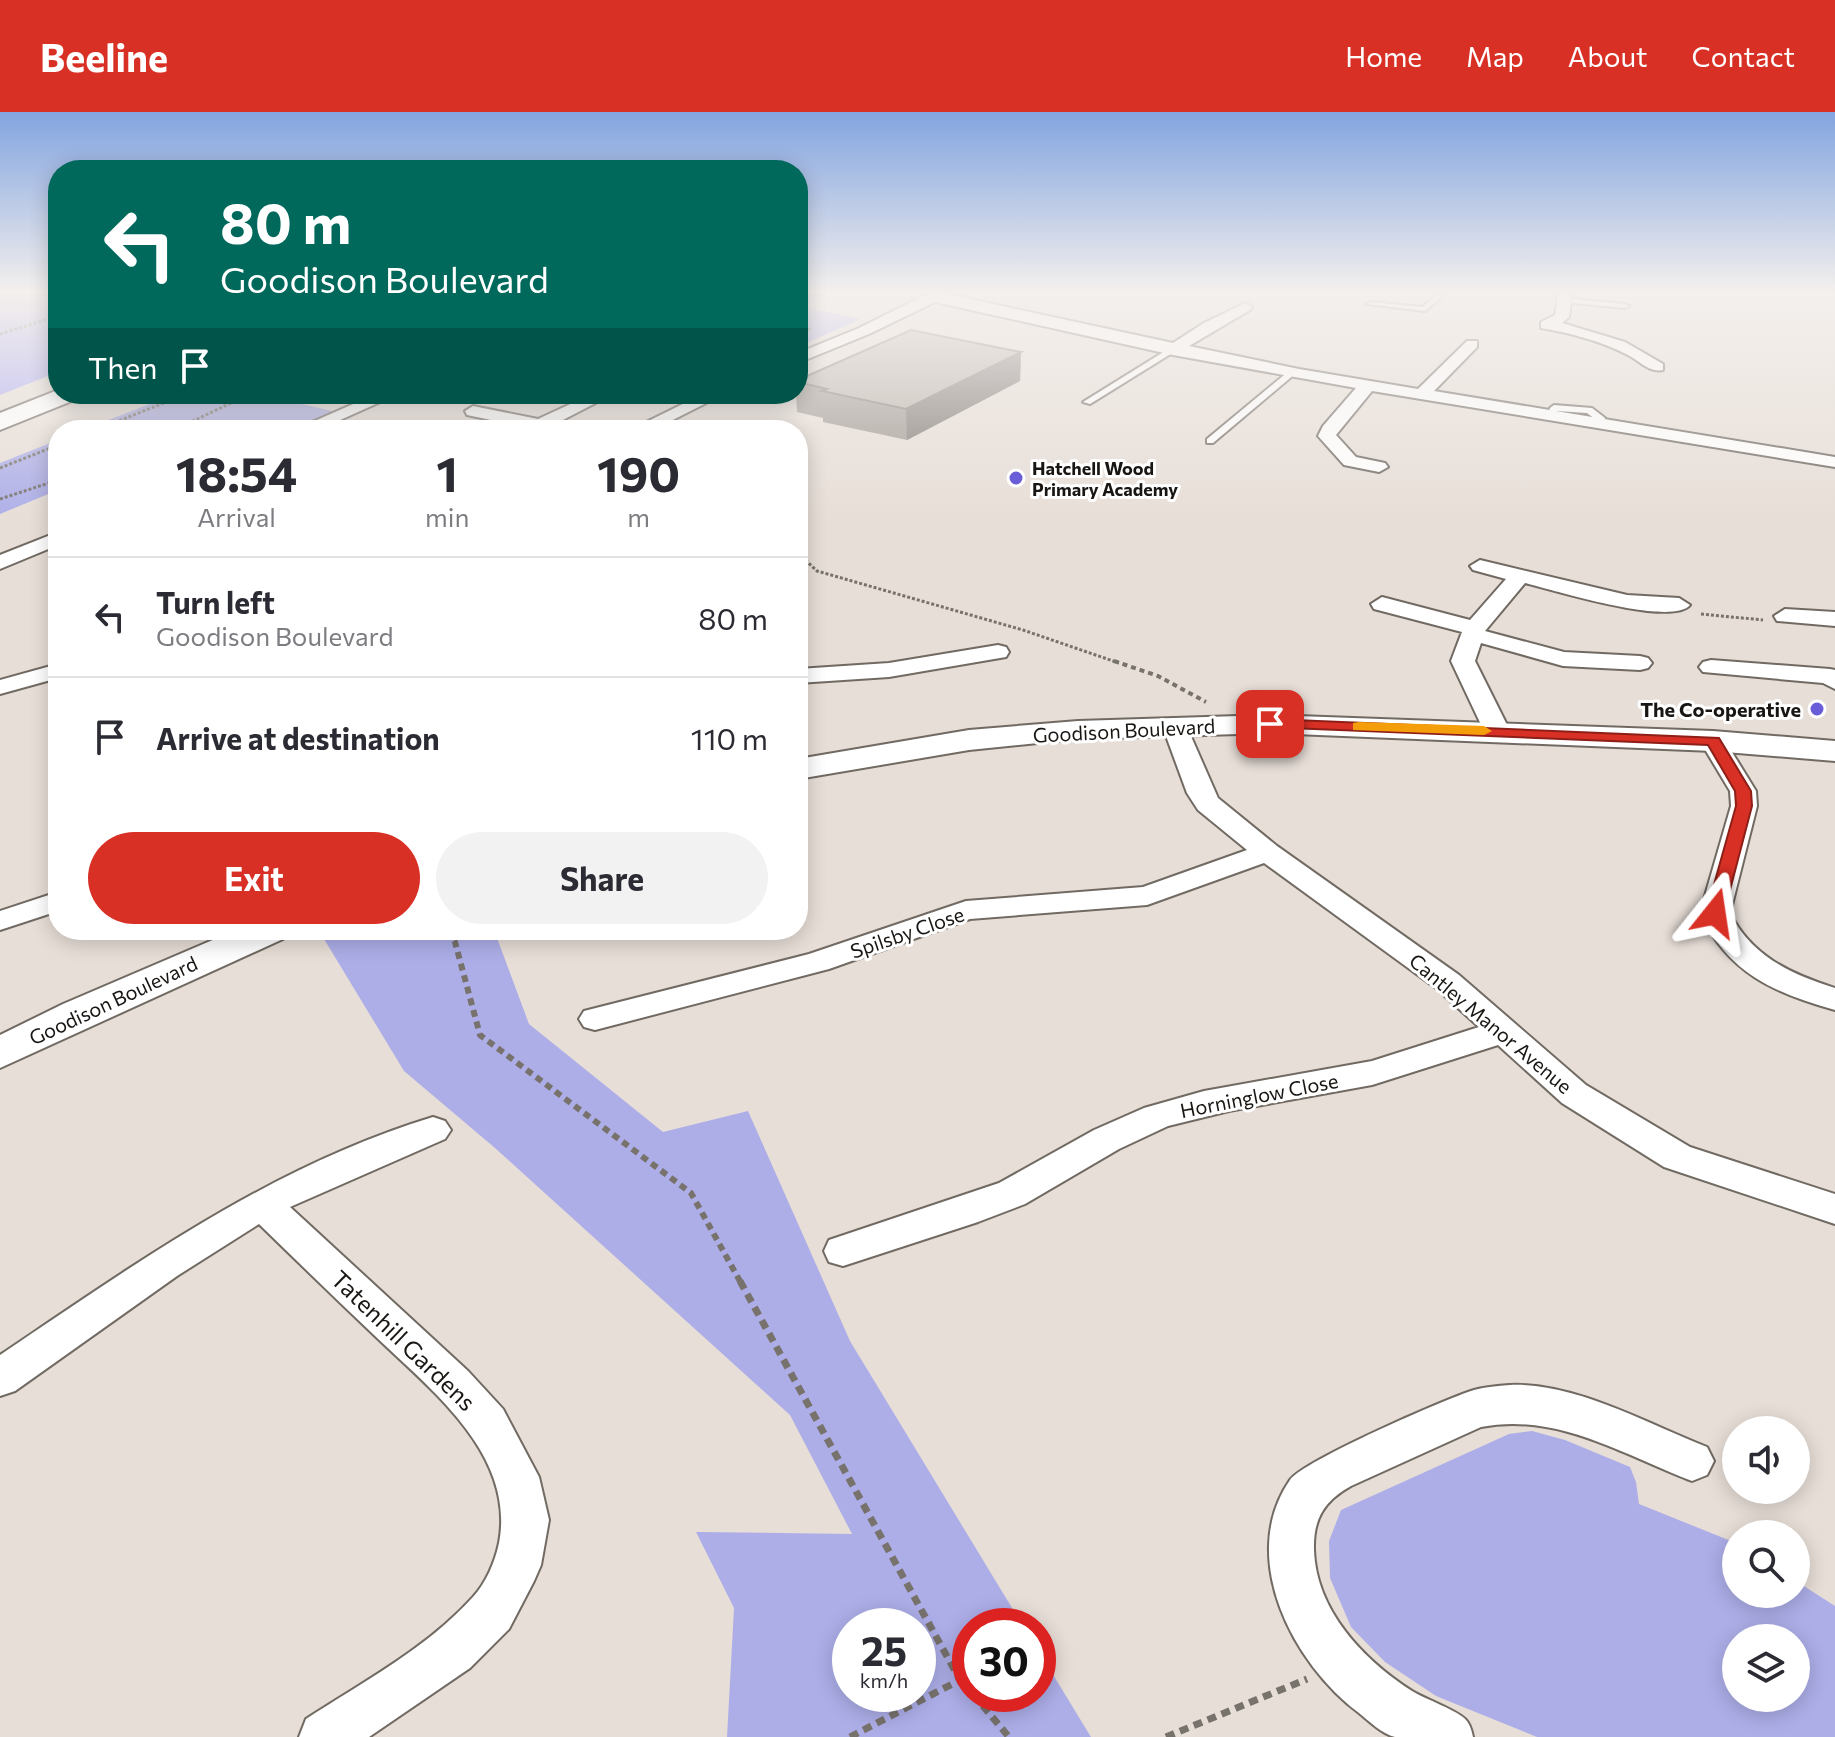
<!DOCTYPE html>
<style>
body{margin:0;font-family:Commissioner,sans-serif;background:#f2f2f3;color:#2b2b33;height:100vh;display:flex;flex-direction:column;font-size:30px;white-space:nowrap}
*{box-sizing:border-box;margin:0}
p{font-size:26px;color:#7c7c81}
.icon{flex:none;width:44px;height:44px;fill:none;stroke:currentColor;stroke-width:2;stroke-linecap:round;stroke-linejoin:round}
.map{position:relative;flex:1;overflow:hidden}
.details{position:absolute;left:48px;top:308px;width:760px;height:520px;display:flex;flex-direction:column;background:#fff;border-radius:32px;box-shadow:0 4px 20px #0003}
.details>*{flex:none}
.guide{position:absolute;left:48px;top:48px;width:760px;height:244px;border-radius:32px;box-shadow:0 4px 20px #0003;background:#00695c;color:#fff;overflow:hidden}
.controls{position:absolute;left:1722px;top:1304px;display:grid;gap:16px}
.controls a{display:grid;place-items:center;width:88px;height:88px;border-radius:50%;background:#fff;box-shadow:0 4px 20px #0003;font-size:40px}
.speed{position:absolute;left:832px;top:1496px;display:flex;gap:16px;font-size:40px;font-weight:700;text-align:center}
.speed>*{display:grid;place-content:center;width:104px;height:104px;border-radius:50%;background:#fff;box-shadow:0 4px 20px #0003;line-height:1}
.speed small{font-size:20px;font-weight:400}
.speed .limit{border:12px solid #d22;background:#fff;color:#111}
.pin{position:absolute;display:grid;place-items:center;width:68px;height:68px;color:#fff;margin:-34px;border-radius:16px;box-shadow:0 4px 12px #0006}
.me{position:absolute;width:88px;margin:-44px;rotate:15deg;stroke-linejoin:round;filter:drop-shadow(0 0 6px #0008)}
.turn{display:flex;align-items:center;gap:28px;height:168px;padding:0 40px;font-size:36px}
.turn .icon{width:104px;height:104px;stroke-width:2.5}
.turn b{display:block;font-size:56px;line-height:68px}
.then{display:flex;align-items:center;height:76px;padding:0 40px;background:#0003;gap:16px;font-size:30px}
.eta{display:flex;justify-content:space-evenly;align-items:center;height:136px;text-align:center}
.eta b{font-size:48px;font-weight:700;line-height:56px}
.cta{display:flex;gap:16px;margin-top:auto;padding:16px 40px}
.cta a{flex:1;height:92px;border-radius:48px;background:#d93025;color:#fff;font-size:32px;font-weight:700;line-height:92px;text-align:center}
.cta a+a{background:#f2f2f3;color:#2b2b33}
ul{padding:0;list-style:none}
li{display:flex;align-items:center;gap:24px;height:120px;padding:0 40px;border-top:2px solid #e1e1e2}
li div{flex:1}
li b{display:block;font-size:30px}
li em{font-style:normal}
header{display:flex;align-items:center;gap:48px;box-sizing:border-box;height:112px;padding:0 40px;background:#d93025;color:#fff}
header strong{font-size:38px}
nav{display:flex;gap:44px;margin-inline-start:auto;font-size:28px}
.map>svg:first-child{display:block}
.green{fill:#adaee8;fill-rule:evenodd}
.forest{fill:#aaaaf3}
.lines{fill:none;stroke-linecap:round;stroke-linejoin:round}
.service-casing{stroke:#716a63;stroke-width:4}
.minor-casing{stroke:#716a63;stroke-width:4}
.tertiary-casing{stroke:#716a63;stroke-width:4}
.motorway-casing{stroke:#716a63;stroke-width:4}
.path-far3{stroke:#78726d;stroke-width:3;stroke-dasharray:3 2;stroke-linecap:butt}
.path-far2{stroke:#78726d;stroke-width:4;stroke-dasharray:5 4;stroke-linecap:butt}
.path-far1{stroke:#78726d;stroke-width:6;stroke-dasharray:7 5;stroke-linecap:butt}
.path{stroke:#78726d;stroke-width:7;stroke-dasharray:9 6;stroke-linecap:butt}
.service{fill:#fff;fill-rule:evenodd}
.minor{fill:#fff;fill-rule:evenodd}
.tertiary{fill:#fff;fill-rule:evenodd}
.motorway{fill:#fff;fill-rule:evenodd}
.wall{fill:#a09993}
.shaded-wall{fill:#827d78}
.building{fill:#bab2ab;stroke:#827d78;stroke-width:2}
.route{fill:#d93025;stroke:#8d1f18;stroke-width:2}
.slow{fill:#f59e0b}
.poi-dot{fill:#6a5ed8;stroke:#fff;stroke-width:3}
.labels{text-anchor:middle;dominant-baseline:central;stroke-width:6;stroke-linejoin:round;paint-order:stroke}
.far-poi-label{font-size:18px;font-weight:bold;fill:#181512;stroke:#fff;text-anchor:start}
.poi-label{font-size:20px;font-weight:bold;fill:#181512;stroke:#fff;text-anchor:end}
.street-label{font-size:20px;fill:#181512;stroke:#fff}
.near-street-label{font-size:24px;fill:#181512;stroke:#fff}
</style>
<header>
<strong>Beeline</strong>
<nav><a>Home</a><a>Map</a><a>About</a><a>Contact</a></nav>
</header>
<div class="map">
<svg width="1835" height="1625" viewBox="0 0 1835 1625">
<rect width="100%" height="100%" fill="#e7ded7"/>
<path class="green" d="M175 282H300L296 284 294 290 336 300 299 318H83Z
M58 328V378L0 402V351Z
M330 818H494L529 912 663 1020 748 999 850 1229 1023 1514H970V1582H1038V1538L1091 1625H727L734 1496 696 1420 852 1422 790 1303 495 1036 404 959 321 822ZM918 1514V1582H850V1514Z
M1532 1319 1565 1328 1630 1355 1636 1370 1639 1392 1736 1431V1482H1796V1469L1835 1494V1625H1537L1436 1584 1385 1550 1351 1515 1330 1466 1329 1429 1341 1398 1509 1322ZM1796 1526V1586H1736V1526Z"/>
<path class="forest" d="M0 182H58V260L0 283Z
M798 182H829L800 194 860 207 798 235Z"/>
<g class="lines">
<defs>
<path id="service" d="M1437 182H1445L1425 199 1367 192 1371 190 1423 195Z
M1561 186 1625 192 1629 194 1625 196 1564 190Z
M1170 236 1177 238 1090 292 1083 290Z
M1289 259 1296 261 1213 331H1207V327Z
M1554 293 1592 296 1605 306 1604 313 1596 315 1595 307 1587 301 1557 299 1553 306H1547L1550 296Z"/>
<path id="minor" d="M927 182H947L1173 231 1204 211 1245 191 1252 195 1250 198 1189 234 1299 257 1418 277 1467 229H1477V235L1434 279 1835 345V355L1372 279 1336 323 1356 345 1385 351 1388 355 1379 360 1344 353 1318 324 1323 314 1356 276 1173 243 935 190 869 222 798 251V241L859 216Z
M1558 182H1572L1569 205 1562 211 1625 230 1663 252V258C1649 261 1640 249 1628 243 1601 229 1570 221 1541 216V210L1555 203Z
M376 282H398L318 318H294Z
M412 282H432V283L424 288Z
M592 282H613L557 311 573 314 576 318H538L467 303 465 299 473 294 538 307Z
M703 282H724L653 318H630Z
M58 420V433L0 457V443Z
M1480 448 1627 483 1679 486 1690 493C1672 515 1553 478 1525 471L1485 519 1564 540 1640 544 1648 546 1652 551 1648 556 1640 558 1563 554 1481 531 1475 549 1510 619 1506 624H1488L1484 619 1451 549 1462 520 1374 497 1371 492 1382 485 1470 508 1506 467 1473 458 1470 454Z
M1785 497 1835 500V514L1777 509 1774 504Z
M998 533 1006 535 1009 540 1006 545 889 565 798 571V557L889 551Z
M1711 548 1830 557 1835 558V577L1823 571 1703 560 1699 555 1703 550Z
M58 552V566L0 582V568Z
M1174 606 1183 608 1186 613 1218 686 1277 734 1459 863 1586 973 1690 1035 1835 1082V1112L1664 1055 1562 991 1498 933 1372 973 1229 999 1168 1014 1119 1037 1025 1092 978 1110 843 1154 829 1150 824 1139 829 1128 999 1071 1094 1018 1144 996 1204 979 1372 949 1479 915 1437 877 1264 751 1147 793 970 807 829 857 595 918 584 915 579 907 584 899 809 842 966 789 1143 775 1247 738 1198 698 1187 681 1162 613 1165 608Z
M1713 621 1722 624 1756 679 1757 694 1730 801C1751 844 1791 862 1835 876V898C1774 881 1728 861 1700 801L1731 694 1730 679 1700 629 1704 624Z
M58 780V799L0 818V799Z
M433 1005 445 1009 451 1018 445 1027 290 1095 468 1259 503 1297 539 1365 549 1408 541 1453 534 1469 509 1517 470 1556 369 1625H299L306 1607C363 1570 427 1536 473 1485 486 1471 495 1450 499 1431 516 1342 430 1277 373 1222 335 1186 297 1149 259 1112L177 1164 15 1279 0 1284V1243C138 1150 272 1054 433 1005Z
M1510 1273C1574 1270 1648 1312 1707 1335L1714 1349 1707 1363 1692 1369C1624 1343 1556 1300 1481 1315L1351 1374C1324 1389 1313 1407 1314 1438 1316 1499 1364 1548 1412 1579 1425 1587 1459 1599 1466 1608 1470 1612 1472 1620 1473 1625 1454 1625 1412 1625 1395 1625 1382 1622 1369 1609 1359 1601 1293 1552 1237 1445 1290 1368 1303 1349 1445 1287 1474 1278 1485 1275 1498 1274 1510 1273Z"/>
<path id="tertiary" d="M1270 603 1713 619 1835 629V649L1713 639 1270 621 1078 627 969 638 798 667V647L969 618 1078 609Z
M236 818H289L283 827 0 956V923L63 892Z"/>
<path id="motorway" d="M58 278V282H81L77 287 0 318V301Z"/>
</defs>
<use href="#service" class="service-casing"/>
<use href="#minor" class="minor-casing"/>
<use href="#tertiary" class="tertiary-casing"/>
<use href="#motorway" class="motorway-casing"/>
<path class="path-far3" d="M798 217H812
M0 222 58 204
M372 310 402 318
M96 318 186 282
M174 318 250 282
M0 356 58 333
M0 387 58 368
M798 441 817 459 1023 518 1119 551
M1701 502 1763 508"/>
<path class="path-far2" d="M1114 549 1158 564 1206 590
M446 818 448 821"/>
<path class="path-far1" d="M447 819 455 830 480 923 691 1081 741 1171"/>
<path class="path" d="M740 1169 960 1568 970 1579
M973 1582 1009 1625
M850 1625 960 1568
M1166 1625 1307 1567"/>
<use href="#service" class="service"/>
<use href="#minor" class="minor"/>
<use href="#tertiary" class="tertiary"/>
<use href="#motorway" class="motorway"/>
</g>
<path class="wall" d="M1021 240 1020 269 907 328 823 310V306L797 300 796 282H798V268Z"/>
<path class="shaded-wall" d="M1021 240 1020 269 907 328 906 297Z"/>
<path class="building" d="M911 218 1021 240 906 297 822 279 827 277 798 270V268Z"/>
<linearGradient id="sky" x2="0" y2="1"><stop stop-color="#83a4e0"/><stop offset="0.44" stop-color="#f4f0ed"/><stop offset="1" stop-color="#f4f0ed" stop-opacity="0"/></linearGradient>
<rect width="1835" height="410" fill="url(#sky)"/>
<path class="route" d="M1270 607 1719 626 1751 679 1752 694 1724 801 1715 806 1706 801 1736 694 1735 679 1708 633 1265 615 1263 612Z"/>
<path class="slow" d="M1359 610 1484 614 1492 619 1484 623 1353 618V611Z"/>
<g class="poi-dot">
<circle cx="1016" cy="366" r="8"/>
<circle cx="1817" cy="597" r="8"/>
</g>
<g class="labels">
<g class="far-poi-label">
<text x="1032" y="356">Hatchell Wood<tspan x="1032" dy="21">Primary Academy</tspan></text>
</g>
<g class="poi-label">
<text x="1801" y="597">The Co-operative</text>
</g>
<g class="street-label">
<text transform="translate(1124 618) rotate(-3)">Goodison Boulevard</text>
<text transform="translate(907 820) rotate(-19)">Spilsby Close</text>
<text transform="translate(113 888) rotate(-25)">Goodison Boulevard</text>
<text transform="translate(1491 911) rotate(40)">Cantley Manor Avenue</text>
<text transform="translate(1259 983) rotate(-11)">Horninglow Close</text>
</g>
<g class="near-street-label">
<text transform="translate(404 1228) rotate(44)">Tatenhill Gardens</text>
</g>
</g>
</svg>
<div class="controls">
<a><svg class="icon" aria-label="sound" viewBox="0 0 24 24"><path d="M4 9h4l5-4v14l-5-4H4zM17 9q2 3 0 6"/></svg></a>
<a><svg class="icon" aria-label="search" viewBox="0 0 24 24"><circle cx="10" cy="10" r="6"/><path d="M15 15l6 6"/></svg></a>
<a><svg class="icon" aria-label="layers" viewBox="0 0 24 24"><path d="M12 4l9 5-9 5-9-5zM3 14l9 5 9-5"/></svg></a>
</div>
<div class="speed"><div>25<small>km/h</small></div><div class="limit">30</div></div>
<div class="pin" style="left:1270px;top:612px;background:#d93025"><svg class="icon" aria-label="arrive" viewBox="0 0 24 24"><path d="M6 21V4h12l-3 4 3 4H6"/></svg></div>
<svg class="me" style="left:1715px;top:801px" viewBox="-20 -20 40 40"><path d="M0-17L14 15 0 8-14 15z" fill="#d93025" stroke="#fff" stroke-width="4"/></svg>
<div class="guide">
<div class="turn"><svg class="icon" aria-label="left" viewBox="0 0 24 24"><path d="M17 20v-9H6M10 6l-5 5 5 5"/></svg><div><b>80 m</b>Goodison Boulevard</div></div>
<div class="then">Then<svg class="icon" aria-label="arrive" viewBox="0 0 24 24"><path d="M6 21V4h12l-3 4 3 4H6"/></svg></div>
</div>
<section class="details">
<div class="eta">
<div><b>18:54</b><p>Arrival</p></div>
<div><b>1</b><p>min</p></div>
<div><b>190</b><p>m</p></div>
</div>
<ul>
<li><svg class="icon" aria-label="left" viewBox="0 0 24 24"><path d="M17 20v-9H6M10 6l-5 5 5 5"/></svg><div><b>Turn left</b><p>Goodison Boulevard</p></div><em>80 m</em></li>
<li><svg class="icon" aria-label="arrive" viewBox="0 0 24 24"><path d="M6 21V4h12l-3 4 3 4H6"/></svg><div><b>Arrive at destination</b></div><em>110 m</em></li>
</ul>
<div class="cta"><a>Exit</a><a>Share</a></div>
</section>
</div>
